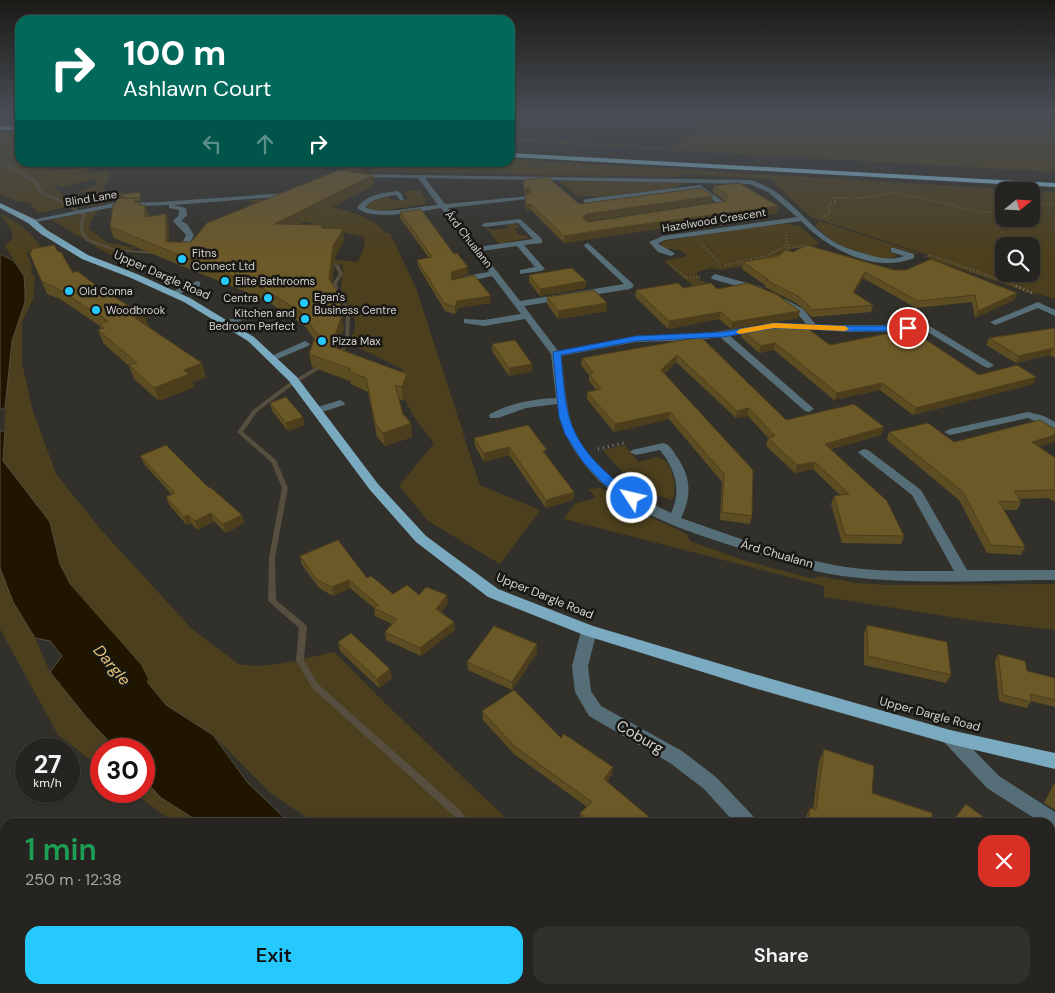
<!DOCTYPE html>
<meta charset="utf-8">
<style>
body{margin:0;font-family:"DM Sans",sans-serif;background:#32302d;color:#f1f3f6;height:100vh;display:flex;flex-direction:column;font-size:19px;white-space:nowrap}
*{box-sizing:border-box;margin:0}
p{font-size:16px;color:#a4a4a5}
.icon{flex:none;width:28px;height:28px;fill:none;stroke:currentColor;stroke-width:2;stroke-linecap:round;stroke-linejoin:round}
.map{position:relative;flex:1;overflow:hidden}
.drawer{position:absolute;left:0px;top:818px;width:1055px;height:176px;display:flex;flex-direction:column;background:#262420;border-radius:15px 15px 0 0;box-shadow:0 1px 4px #0004,0 0 0 1px #42413e}
.drawer>*{flex:none}
.hud{position:absolute;left:15px;top:15px;width:500px;height:152px;border-radius:15px;box-shadow:0 1px 4px #0004,0 0 0 1px #42413e;background:#00695c;color:#fff;overflow:hidden}
.needle{width:32px;rotate:72deg}
.fabs{position:absolute;left:995px;top:182px;display:grid;gap:10px}
.fabs a{display:grid;place-items:center;width:45px;height:45px;border-radius:10px;background:#262420;box-shadow:0 1px 4px #0004,0 0 0 1px #42413e;font-size:25px}
.speed{position:absolute;left:15px;top:738px;display:flex;gap:10px;font-size:25px;font-weight:700;text-align:center}
.speed>*{display:grid;place-content:center;width:65px;height:65px;border-radius:50%;background:#262420;box-shadow:0 1px 4px #0004,0 0 0 1px #42413e;line-height:1}
.speed small{font-size:12px;font-weight:400}
.speed .limit{border:8px solid #d22;background:#fff;color:#111}
.pin{position:absolute;display:grid;place-items:center;width:42px;height:42px;color:#fff;margin:-21px;border:2px solid #fff;border-radius:50%;box-shadow:0 1px 5px #0007}
.me{position:absolute;width:55px;margin:-28px;rotate:305deg;stroke-linejoin:round;filter:drop-shadow(0 0 4px #0008)}
.turn{display:flex;align-items:center;gap:18px;height:105px;padding:0 25px;font-size:22px}
.turn .icon{width:65px;height:65px;stroke-width:2.5}
.turn b{display:block;font-size:35px;line-height:42px}
.lanes{display:flex;align-items:center;height:48px;padding:0 25px;background:#0003;justify-content:center;gap:25px;direction:ltr}
.lanes .off{opacity:.35}
.round{display:grid;place-items:center;flex:none;width:52px;height:52px;border-radius:15px;background:#32302d}
.summary{display:flex;align-items:center;justify-content:space-between;height:85px;padding:0 25px}
h1{font-size:30px;font-weight:600;line-height:38px;color:#1e9e55}
.cta{display:flex;gap:10px;margin-top:auto;padding:10px 25px}
.cta a{flex:1;height:58px;border-radius:15px;background:#26c9fe;color:#111;font-size:20px;font-weight:600;line-height:58px;text-align:center}
.cta a+a{background:#32302d;color:#f1f3f6}
.map>svg:first-child{display:block}
.green{fill:#4c3f1d;fill-rule:evenodd}
.water{fill:#201600;stroke:#564e3e}
.lines{fill:none;stroke-linecap:round;stroke-linejoin:round}
.stream{fill:#564e3e;fill-rule:evenodd}
.river{fill:#201600;fill-rule:evenodd}
.path-far2{stroke:#817f7b;stroke-width:2;stroke-dasharray:0.5 2.5;stroke-linecap:butt}
.path-far1{stroke:#817f7b;stroke-width:2.5;stroke-dasharray:1 3;stroke-linecap:butt}
.path{stroke:#817f7b;stroke-width:3;stroke-dasharray:1 4;stroke-linecap:butt}
.minor{fill:#566e78;fill-rule:evenodd}
.major{fill:#7aaac0;fill-rule:evenodd}
.highway{fill:#87c2dc;fill-rule:evenodd}
.wall{fill:#5d4d22}
.shaded-wall{fill:#4c3e1c}
.building{fill:#6c5928;stroke:#4c3e1c}
.route{fill:#1a73e8;stroke:#114b97}
.slow{fill:#f59e0b}
.poi-dot{fill:#26c9fe;stroke:#191815;stroke-width:2}
.labels{text-anchor:middle;dominant-baseline:central;stroke-width:5;stroke-linejoin:round;paint-order:stroke}
.far-street-label{font-size:11px;fill:#d4d2cf;stroke:#191815}
.far-poi-label{font-size:11px;fill:#d4d2cf;stroke:#191815;text-anchor:start}
.street-label{font-size:12px;fill:#d4d2cf;stroke:#191815}
.near-street-label{font-size:15px;fill:#d4d2cf;stroke:#191815}
.near-water-label{font-size:16px;font-style:italic;fill:#e3c479;stroke:#191815}
</style>
<div class="map">
<svg width="1055" height="993" viewBox="0 0 1055 993">
<rect width="100%" height="100%" fill="#32302a"/>
<path class="green" d="M710 116H1055V172L510 141V137L673 148Z
M0 132H20V162L48 163 52 170 98 167 76 174 107 170 111 177 102 190 130 194 100 205 82 206 83 195 85 193 78 192 96 185V179L63 187 53 185 69 201 63 208 38 213 30 203 16 201 0 194Z
M510 159 1055 192V299L1035 293 1032 294 926 257 929 255 811 217 775 184 772 179 682 174 680 177 338 171 353 167 368 170 400 163 510 162ZM1004 191H1031V219H1004ZM1004 246H1031V274H1004Z
M563 181 685 183 673 188 599 197 588 196 579 197 560 182Z
M420 190 426 200 425 202 426 204 375 212 364 208 366 204 380 197H388L393 201 408 199 403 191Z
M284 199C308 202 372 210 385 233H390L416 288 480 485 540 510 500 564 428 521 399 486 434 443 414 417 393 378 404 370 349 343 355 329V321L347 301 341 290 343 265 284 256 160 251 140 253 153 249 286 254 358 262 365 244 363 237 306 222 247 200Z
M98 210 90 222 89 229 108 243 136 248 110 255 52 220Z
M0 214C19 222 30 232 42 248L26 252 32 266 31 273 35 277 33 299 22 322V363L32 408 56 474 103 532 192 629 238 664C269 670 304 658 334 652L387 705 510 822H314L270 793 213 735 166 705 80 603 60 564 50 522 3 461 7 368 15 327 25 302 24 276 5 246 13 238 11 229Z
M819 221 919 253 916 254 896 248 888 251 897 255 896 257 882 259 847 248 832 241 815 226Z
M783 223 799 226 818 242V245L792 249 777 260 721 270 711 268 697 272 700 280 708 283 693 286 664 261 687 256 680 250 664 248 660 243 664 241Z
M514 224 521 227 514 229 519 235H527L528 238 499 244 486 227 492 230 508 228 507 225Z
M624 445 639 462 657 457 666 461C673 470 678 490 672 500 645 494 620 472 603 450Z
M601 488 635 510 687 534 690 541 740 559 813 579 820 576 856 583 889 585 1055 584V630L977 621 824 597V586L564 519 574 504 596 498 588 489Z
M0 568 13 602 35 638 50 672 87 718 116 749H101V768L58 735 0 629Z
M144 779 160 797 199 822H173L132 791H144Z
M0 964H5V989H426L431 993H0Z
M605 989H685L690 993H607Z"/>
<path class="water" d="M0 254 14 261 24 276 25 291V302L12 341 5 408 0 410Z
M0 431H5L3 461 50 522 60 564 80 603V616L75 628 76 635 82 638 114 641 166 705 213 735 248 783 289 822H199L160 797 144 779V749H116L87 718 50 672 62 656 50 641 35 638 13 602 0 568Z
M512 989H605L607 993H516Z"/>
<g class="lines">
<path class="stream" d="M0 160 37 181 41 189 45 193 58 198 85 214 83 229 88 239 116 249 155 252 157 253 155 254 115 251 86 241 79 229 82 215 56 200 43 195 37 189 35 183 0 162Z
M326 262 339 265 343 274 337 283 338 292 350 309 349 345 338 356H336L334 355V354L345 345 346 309 334 292 333 283 339 274 335 266 326 264Z
M324 362 327 364 326 365 290 387 257 412 243 432 276 460 288 488 275 557 276 600 306 625 307 627 304 660 318 684 460 810 467 819 468 822H459L454 816 312 688 296 660 299 628 268 601 269 557 282 488 271 462 237 432 253 410 286 385Z
M610 989H622L624 993H611Z"/>
<path class="river" d="M44 568 59 572 141 665 148 679 141 693 124 699 107 693 29 594 23 583 29 572Z"/>
<path class="path-far2" d="M1031 203 1055 205
M822 218 830 212 828 205 836 202 833 198H864L895 192 981 212H994L1004 209
M702 245 721 264
M786 248 809 245
M925 256 930 255 1019 287
M671 265 687 278 702 277
M725 265 766 256 787 245 786 233"/>
<path class="path-far1" d="M1016 286 1032 293"/>
<path class="path" d="M598 449 624 443"/>
<path class="minor" d="M352 174 750 180C784 189 800 217 827 237 838 246 852 250 866 254 879 258 891 261 904 256L891 252V248H894L914 254V258C874 274 828 249 801 221L665 240 658 243C663 248 670 249 675 254L671 256 658 252 649 242 663 236 797 217 768 192 749 184 425 178 445 204 529 196 530 197 527 199 448 208 478 247 533 239 518 223 485 227 481 225 485 223 520 219 542 239V243L524 245 545 269 541 271 520 274V270L535 267 517 246 481 251 520 301 624 284 585 247 584 245 588 243 633 284 634 286 630 289 524 306 558 351 636 336 700 334 757 326 760 327V331L730 336 814 409 809 412 805 411 720 337 700 340 636 342 561 356C564 376 565 398 570 418 582 466 630 493 671 513 682 490 675 469 660 450L636 455 630 452 632 450 663 443C670 444 673 451 677 457 691 477 692 496 681 518 735 537 790 558 846 567 882 572 918 571 954 571L912 495 860 454 858 452 864 449 868 450 921 490 967 570H1055V580C987 580 918 585 850 577 821 574 794 565 766 556 716 541 642 520 604 485 581 464 561 436 557 404L526 408 498 418H490L489 416 490 414C511 403 533 399 556 398L551 354 525 319 484 326 464 323V319L484 320 521 314 492 276 456 284V280L465 276 489 272 441 208C420 211 374 222 357 208 367 194 383 193 398 191L401 193 404 200H400L396 195C384 197 373 198 365 207 380 216 420 206 438 205L418 178 354 177 352 176Z
M700 185 725 203V205L711 207V205L717 203 698 189 586 203 583 201 586 199Z
M288 193 290 194V196L173 205 186 208 187 215 181 221 187 224 194 235 190 243H187L183 241 186 235 173 221 179 215V210L169 208V205L114 207 31 223 27 221 114 203 159 202Z
M715 274 761 287 762 289 758 292 712 279 711 277Z
M197 281 200 282V286L173 296 169 293Z
M785 299 803 309 816 325H928L994 365 989 368 985 367 926 331 850 332 786 328V324H806L797 313 782 304 781 302Z
M1038 302 1055 310V316L1038 308 998 324 995 325 990 322Z
M259 308 264 311 262 313 226 326 221 323Z
M305 341 310 344 308 346 275 360 272 361 267 358Z
M340 400 345 403 344 405 316 414 311 411 312 409Z
M1028 412 1044 416 1055 422V430L1028 418 950 435 944 432 950 429Z
M589 625 594 627 597 631 588 666 591 691 601 706 682 751 716 777 753 816 755 822H734L704 789 670 763 589 716 575 692 572 666 581 631 584 627Z
M950 730 956 732 999 776 1055 812V831L1050 829V822H1040L987 788 944 742 941 737 944 732Z"/>
<path class="major" d="M0 203 34 219 47 230 88 255 137 274 190 298 254 337 297 377 378 484 426 536 498 589 593 626 754 674 950 730 1055 753V769L950 744 754 688 584 635 488 597 416 542 370 490 289 381 248 341 184 302 131 278 82 259 41 234 28 223 0 208Z"/>
<path class="highway" d="M0 126H20V130H0Z
M510 153 1055 183V187L510 157Z"/>
</g>
<path class="wall" d="M373 175 374 185 297 225 324 228 344 240 335 257 332 283 344 328 337 348 409 387 403 401 399 399 403 414 412 437 385 446 377 437 368 392 351 384 350 381 312 367 309 354 315 340 304 325 265 300 114 238 110 227 115 205 122 198 140 192 141 195 140 201H136V202L141 205 149 216 169 225V242H191Z
M523 180 579 204 712 202 586 221 588 222 725 201 713 192V186L777 213 615 235 564 243 531 210 526 211 525 195 526 194 524 195Z
M400 212 454 254 468 267V274L452 279 491 296V303L458 308 455 314 445 311 418 266 417 260 429 258 400 218Z
M29 252H58L73 273 144 315 149 327 206 377 192 382 194 387 159 401 134 379 129 366 103 343 98 330 101 329 100 326 60 299 47 294Z
M793 252 894 270 1017 293 1014 300 975 318 972 302 916 308 863 278 854 293 873 305 871 312 812 317 796 303 765 287V285L742 269 743 262Z
M529 275 586 281 585 288 540 296 529 282Z
M717 289 798 318 731 329 719 319 668 329 635 297 636 290Z
M547 297 607 303V311L558 319 547 304Z
M1055 328V358L1050 355 1016 363 986 345 989 338Z
M742 330 830 345 979 375 1036 377 1033 384 913 415 880 390 834 400 774 350 759 353 741 337Z
M701 337 786 420 884 427 881 435 831 449 904 536 901 544 842 543 831 504 834 496 840 495 813 469 795 473 766 446 768 438 748 416 736 418 676 362 664 374 752 516 750 524 720 520 722 482 669 419 614 432 587 399V392L596 390 589 381V375L581 365 582 358Z
M492 344 532 364V371L509 376 492 351Z
M270 403 305 425 288 431 272 411Z
M889 432 954 442H1055L1039 446 1055 458V502L1048 498 1019 499 1021 502 1017 510H1003L1025 547 1021 555 987 553 959 500 887 440Z
M474 438 546 455 574 492 573 500 546 508 509 455 484 462 475 446Z
M140 456 209 488 242 515 244 523 226 533 214 521 198 530 191 523 187 525 170 506 166 497 172 495 144 464Z
M300 556 367 578 393 594 419 595 448 603 441 612 454 622 455 630 421 656 386 640 385 632 392 624 375 616 374 608 350 588 333 596 319 588 302 565Z
M867 625 951 675 946 683 864 665V634Z
M338 642 392 678 379 688 340 651Z
M537 644V653L512 690 468 670 467 662Z
M998 654 1027 671 1055 678V707L1031 701 1027 708 999 701 995 661Z
M482 711 561 738 612 775 607 782 655 822H581L580 821V813L587 807 514 754 483 720Z
M824 749 872 793 932 822H805V819L810 808 813 809 819 761Z
M1055 782V810L1044 803Z
M955 818 990 822H951Z
M769 989H859L865 993H768L767 992Z
M967 989H1001V990L997 993H968Z"/>
<path class="shaded-wall" d="M373 175 374 185 276 235 274 224Z
M529 188V194L524 195V189Z
M713 196 712 202 587 220 581 225 582 218 587 214Z
M531 204V210L526 211V205Z
M145 205 149 215 148 227 145 217Z
M778 206 777 213 615 235 564 243V236L615 228Z
M166 214 169 225V251L166 242Z
M343 229 344 240 335 257 331 291 329 279 333 246Z
M468 267V274L451 280 452 272Z
M865 272 863 278 851 298 853 292Z
M586 281 585 288 540 296V289Z
M1017 293 1014 300 975 318 978 311Z
M491 296V303L458 308 455 314V307L457 301Z
M607 303V311L558 319V311Z
M341 306 344 328 333 358 331 346Z
M800 311 798 318 731 329 732 322Z
M721 312 719 319 668 329 669 321Z
M144 315 149 328 135 318Z
M775 343 774 350 759 353 761 346Z
M1053 348 1050 355 1016 363 1019 356Z
M677 355 676 362 660 377 661 370Z
M202 363 206 377 192 382 194 387 159 401 154 388 184 370Z
M532 364V371L509 376V368Z
M407 374 409 387 403 401 402 387Z
M1036 377 1033 384 913 415 916 408Z
M882 383 880 390 834 400 837 393Z
M749 408 748 416 736 418 737 411Z
M670 412 669 419 614 432 615 424Z
M303 417 305 425 288 431 286 423Z
M411 423 412 437 385 446 383 433Z
M884 427 881 435 823 451 825 444Z
M1055 435V442L1028 449 1032 442Z
M509 447V455L484 462V453Z
M815 462 813 469 795 473 797 465Z
M574 492 573 500 546 508V500Z
M211 513 214 521 198 530 195 521Z
M188 515 191 523 187 525 184 517Z
M242 515 244 523 226 533 223 524Z
M349 580 350 588 333 596 332 587Z
M447 595 448 603 437 617 436 609Z
M454 622 455 630 421 656 420 648Z
M537 644V653L512 690V682Z
M390 669 392 678 379 688 377 679Z
M613 767 612 775 603 787 604 779Z
M5 904V917L0 921V908Z"/>
<path class="building" d="M339 170 373 175 274 224 323 225 321 228 343 229 333 246 329 279 339 294 342 316 331 346 407 374 402 387 395 385 403 414 411 423 383 433 375 423 366 378 348 371 351 369 309 354 314 340 324 343 301 312 262 288 110 227 113 205H115L117 198H135L134 203 140 202 139 205H145V217L166 214V242H191L207 223Z
M548 177 579 204 701 188 713 196 587 214 582 218 588 222 726 201 727 195 713 186 739 183 778 206 615 228 564 236 531 204 526 205 525 195 532 191 529 188 524 189 523 180Z
M140 192 139 198H122L124 194Z
M421 209 454 254 457 253 468 267 452 272 451 280 474 275 491 296 457 301 455 307 444 303 417 260 432 257 400 212Z
M54 245 58 252H61L73 273 77 271 101 289 144 315 135 318 202 363 184 370 189 374 154 388 129 365 137 363 98 330 104 328 100 324 108 321 55 287 42 282 29 252H32L31 249Z
M807 245 894 270H906L931 259 1017 293 978 311 975 295 918 301 865 272 853 292 873 305 813 310 798 296 766 280H769L743 262 778 256 786 250 793 252Z
M572 268 586 281 540 289 529 275Z
M678 283 683 288 711 283 717 289 748 283 776 294 800 311 732 322 721 312 669 321 636 290Z
M594 290 607 303 558 311 547 297Z
M776 324 803 325 830 345 910 329 979 375 1017 365 1036 377 916 408 882 383 837 393 775 343 761 346 742 330Z
M1055 328V349L1053 348 1019 356 989 338Z
M701 337 786 420 854 404 884 427 825 444 887 501 904 536 845 535 834 496 849 494 815 462 797 465 768 438 775 436 749 408 737 411 677 355 661 370 753 470 752 516 722 512 724 474 670 412 615 424 587 392 601 389 589 374 593 373 582 358Z
M515 340 532 364 509 368 492 344Z
M286 397 303 417 286 423 270 403Z
M1040 420 1055 429V435L1032 442 1055 458V491L1053 490 1014 491 1021 502 999 501 1025 547 991 545 963 492 889 432 928 423 954 442Z
M528 425 547 450 543 451 574 492 546 500 509 447 484 453 474 438Z
M166 445 209 488 210 487 242 515 223 524 211 513 195 521 188 515 184 517 166 497 175 493 140 456Z
M338 540 367 578 371 576 393 594 407 585 419 595 426 587 447 595 436 609 454 622 420 648 385 632 397 619 374 608 378 605 349 580 332 587 317 580 300 556Z
M867 625 947 642 951 675 868 656Z
M494 626 537 644 512 682 467 662Z
M351 633 390 669 377 679 338 642Z
M998 654 1025 661 1027 671 1055 678V700L1030 694 1032 702 1003 695Z
M514 690 561 738 564 734 613 767 604 779 655 822H590L580 813 592 802 514 746 482 711Z
M824 749 874 766 872 793 932 813V822H879L863 817V822H808L810 808 816 810Z
M966 804 990 822H956L955 818Z
M5 837V904L0 908V840Z
M776 989H859L865 993H781Z
M976 989H994L996 993H977Z"/>
<linearGradient id="sky" x2="0" y2="1"><stop stop-color="#1c1a17"/><stop offset="0.45" stop-color="#494e55"/><stop offset="1" stop-color="#494e55" stop-opacity="0"/></linearGradient>
<rect width="1055" height="255" fill="url(#sky)"/>
<path class="route" d="M774 323 850 326H908L913 328 908 331H850L774 328 723 337 636 341 561 355C563 376 564 398 569 417 579 452 608 476 636 496L637 498 636 501H628L604 484 583 462 565 434 559 417 553 352 636 336 723 332Z"/>
<path class="slow" d="M774 323 845 326 849 329 845 331 774 328 740 334 736 332 740 329Z"/>
<g class="poi-dot">
<circle cx="182" cy="259" r="5"/>
<circle cx="225" cy="281" r="5"/>
<circle cx="69" cy="291" r="5"/>
<circle cx="268" cy="298" r="5"/>
<circle cx="304" cy="303" r="5"/>
<circle cx="96" cy="310" r="5"/>
<circle cx="305" cy="319" r="5"/>
<circle cx="322" cy="341" r="5"/>
</g>
<g class="labels">
<g class="far-street-label">
<text transform="translate(91 198) rotate(-9)">Blind Lane</text>
<text transform="translate(714 220) rotate(-9)">Hazelwood Crescent</text>
<text transform="translate(469 239) rotate(52)">Árd Chualann</text>
</g>
<g class="far-poi-label">
<text x="192" y="253">Fitns<tspan x="192" dy="13">Connect Ltd</tspan></text>
<text x="235" y="281">Elite Bathrooms</text>
<text x="79" y="291">Old Conna</text>
<text x="314" y="297">Egan's<tspan x="314" dy="13">Business Centre</tspan></text>
<text x="258" y="298" text-anchor="end">Centra</text>
<text x="106" y="310">Woodbrook</text>
<text x="295" y="313" text-anchor="end">Kitchen and<tspan x="295" dy="13">Bedroom Perfect</tspan></text>
<text x="332" y="341">Pizza Max</text>
</g>
<g class="street-label">
<text transform="translate(162 275) rotate(24)">Upper Dargle Road</text>
<text transform="translate(777 554) rotate(16)">Árd Chualann</text>
<text transform="translate(545 596) rotate(22)">Upper Dargle Road</text>
<text transform="translate(930 714) rotate(15)">Upper Dargle Road</text>
</g>
<g class="near-street-label">
<text transform="translate(640 737) rotate(30)">Coburg</text>
</g>
<g class="near-water-label">
<text transform="translate(112 665) rotate(50)">Dargle</text>
</g>
</g>
</svg>
<div class="fabs">
<a><svg class="needle" viewBox="-14 -14 28 28"><path d="M0-13l5 13h-10z" fill="#e53935"/><path d="M0 13l5-13h-10z" fill="#a4a4a5"/></svg></a>
<a><svg class="icon" aria-label="search" viewBox="0 0 24 24"><circle cx="10" cy="10" r="6"/><path d="M15 15l6 6"/></svg></a>
</div>
<div class="speed"><div>27<small>km/h</small></div><div class="limit">30</div></div>
<div class="pin" style="left:908px;top:328px;background:#d93025"><svg class="icon" aria-label="arrive" viewBox="0 0 24 24"><path d="M6 21V4h12l-3 4 3 4H6"/></svg></div>
<svg class="me" style="left:632px;top:498px" viewBox="-20 -20 40 40"><circle r="17" fill="#1a73e8" stroke="#fff" stroke-width="3"/><path d="M0-11L8 9 0 5-8 9z" fill="#fff"/></svg>
<div class="hud">
<div class="turn"><svg class="icon" aria-label="right" viewBox="0 0 24 24"><path d="M7 20v-9h11M14 6l5 5-5 5"/></svg><div><b>100 m</b>Ashlawn Court</div></div>
<div class="lanes"><svg class="icon off" aria-label="left" viewBox="0 0 24 24"><path d="M17 20v-9H6M10 6l-5 5 5 5"/></svg><svg class="icon off" aria-label="ahead" viewBox="0 0 24 24"><path d="M12 20V5M6 11l6-6 6 6"/></svg><svg class="icon" aria-label="right" viewBox="0 0 24 24"><path d="M7 20v-9h11M14 6l5 5-5 5"/></svg></div>
</div>
<section class="drawer">
<div class="summary"><div><h1>1 min</h1><p>250 m · 12:38</p></div><a class="round" style="background:#d93025;color:#fff"><svg class="icon" aria-label="close" viewBox="0 0 24 24"><path d="M6 6l12 12M18 6L6 18"/></svg></a></div>
<div class="cta"><a>Exit</a><a>Share</a></div>
</section>
</div>
